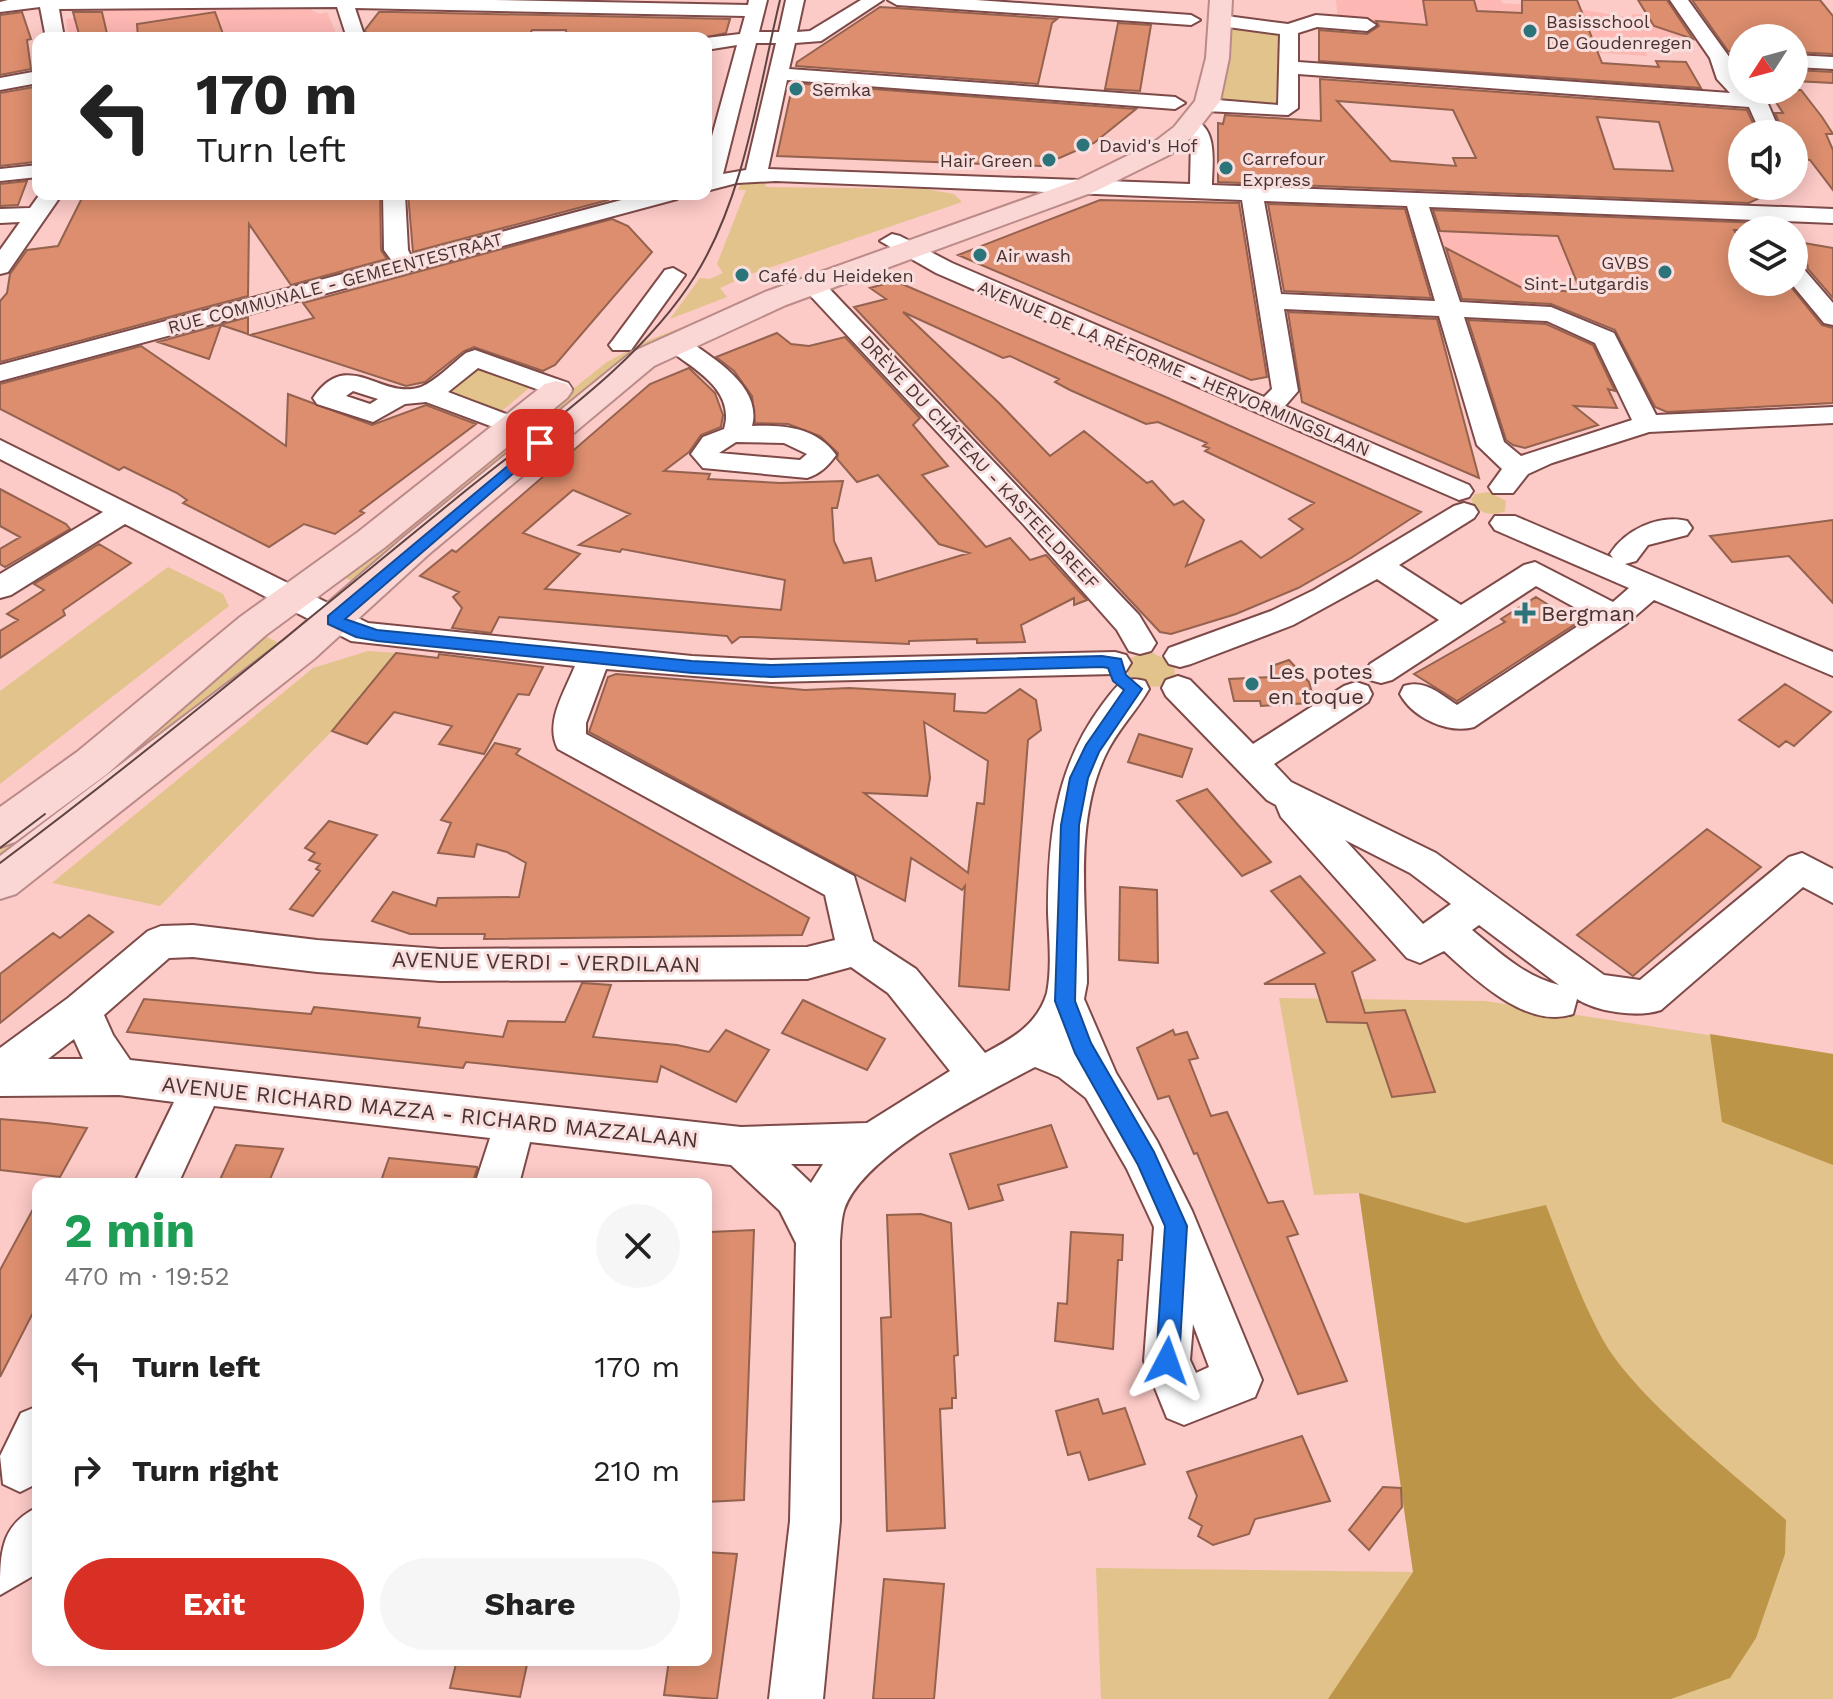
<!DOCTYPE html>
<meta charset="utf-8">
<style>
body{margin:0;font-family:"Work Sans",sans-serif;background:#f6f6f6;color:#222;height:100vh;display:flex;flex-direction:column;font-size:30px;white-space:nowrap}
*{box-sizing:border-box;margin:0}
p{font-size:26px;color:#767676}
.icon{flex:none;width:44px;height:44px;fill:none;stroke:currentColor;stroke-width:2;stroke-linecap:round;stroke-linejoin:round}
.map{position:relative;flex:1;overflow:hidden}
.panel{position:absolute;left:32px;top:1178px;width:680px;height:488px;display:flex;flex-direction:column;background:#fff;border-radius:16px;box-shadow:0 4px 20px #0003}
.panel>*{flex:none}
.top-card{position:absolute;left:32px;top:32px;width:680px;height:168px;border-radius:16px;box-shadow:0 4px 20px #0003;background:#fff;color:#222;overflow:hidden}
.needle{width:52px;rotate:234deg}
.tools{position:absolute;left:1728px;top:24px;display:grid;gap:16px}
.tools a{display:grid;place-items:center;width:80px;height:80px;border-radius:50%;background:#fff;box-shadow:0 4px 20px #0003;font-size:40px}
.pin{position:absolute;display:grid;place-items:center;width:68px;height:68px;color:#fff;margin:-34px;border-radius:16px;box-shadow:0 4px 12px #0006}
.me{position:absolute;width:88px;margin:-44px;rotate:4deg;stroke-linejoin:round;filter:drop-shadow(0 0 6px #0008)}
.turn{display:flex;align-items:center;gap:28px;height:168px;padding:0 32px;font-size:36px}
.turn .icon{width:104px;height:104px;stroke-width:2.5}
.turn b{display:block;font-size:56px;line-height:68px}
.round{display:grid;place-items:center;flex:none;width:84px;height:84px;border-radius:42px;background:#f6f6f6}
.head{display:flex;align-items:center;justify-content:space-between;height:136px;padding:0 32px}
h1{font-size:48px;font-weight:700;line-height:60px;color:#1e9e55}
.action{display:flex;gap:16px;margin-top:auto;padding:16px 32px}
.action a{flex:1;height:92px;border-radius:48px;background:#d93025;color:#fff;font-size:32px;font-weight:700;line-height:92px;text-align:center}
.action a+a{background:#f6f6f6;color:#222}
ul{padding:0;list-style:none}
li{display:flex;align-items:center;gap:24px;height:104px;padding:0 32px}
li div{flex:1}
li b{display:block;font-size:30px}
li em{font-style:normal}
.map>svg:first-child{display:block}
.built{fill:#feb8b4}
.green{fill:#e2c38b}
.forest{fill:#bc9549}
.building{fill:#dc8e6e;stroke:#94624e;stroke-width:2;fill-rule:evenodd}
.lines{fill:none;stroke-linecap:round;stroke-linejoin:round}
.minor-casing{stroke:#7e4a48;stroke-width:4}
.major-casing{stroke:#ba8b88;stroke-width:4}
.minor{fill:#fff;fill-rule:evenodd}
.major{fill:#fad6d4;fill-rule:evenodd}
.tram{stroke:#5e4341;stroke-width:2}
.route{fill:#1a73e8;stroke:#114b97;stroke-width:2}
.poi-dot{fill:#2b747a;stroke:#f8dedd;stroke-width:3}
.labels{text-anchor:middle;dominant-baseline:central;stroke-width:6;stroke-linejoin:round;paint-order:stroke}
.far-poi-label{font-size:18px;fill:#4a3230;stroke:#f8dedd;text-anchor:start}
.far-street-label{font-size:18px;fill:#4a3230;stroke:#f8dedd}
.poi-label{font-size:22px;fill:#4a3230;stroke:#f8dedd;text-anchor:start}
.street-label{font-size:22px;fill:#4a3230;stroke:#f8dedd}
</style>
<div class="map">
<svg width="1833" height="1699" viewBox="0 0 1833 1699">
<rect width="100%" height="100%" fill="#fccac7"/>
<path class="built" d="M1336 0H1501L1502 3 1580 9 1631 18 1632 14 1673 16 1694 51 1646 49 1647 56 1379 38 1376 23 1338 20Z
M305 7 320 14 327 12 338 38H69L66 19 102 14 101 8Z
M1435 218 1573 224 1742 282 1787 287 1817 318 1620 328 1611 308 1462 302Z"/>
<path class="green" d="M1241 27 1279 34 1276 105 1224 101 1220 98 1229 31Z
M764 181 766 187 925 189 954 194 962 202 751 274 720 288 727 297 670 319 700 278 710 279 723 273 717 264 746 190H738L741 183Z
M736 306 671 337 362 585 336 574 379 544 607 362 644 342Z
M484 367 534 384 497 415 452 396 448 390 476 368Z
M1489 492 1506 501 1505 511C1493 517 1477 514 1471 500L1475 494Z
M168 567 223 594 229 606 0 784V691Z
M259 633 287 647 0 868V842Z
M368 651 396 653 332 731 160 906 52 883 313 668Z
M1149 651 1174 664 1175 676C1162 692 1143 689 1128 675V659Z
M1279 998 1485 1001 1833 1054V1699H1101L1096 1568 1413 1572 1359 1193 1314 1195Z"/>
<path class="forest" d="M1710 1034 1833 1054V1165L1722 1122Z
M1359 1193 1466 1223 1546 1205C1564 1251 1581 1302 1606 1345 1641 1402 1734 1474 1786 1520L1785 1554 1756 1638 1730 1678 1671 1699H1328L1413 1572Z"/>
<path class="building" d="M1423 0H1474L1477 11 1522 13V0H1577L1602 63 1659 67 1656 61 1686 62 1701 88 1319 61V30L1367 34 1379 26 1376 21 1427 25Z
M1638 0H1667L1693 39 1654 26Z
M1692 0H1820L1833 16V54L1794 52V38H1742V55L1728 51Z
M880 7 896 8 1057 19 1052 23 1038 84 796 66 797 62Z
M22 12 31 39 27 40 31 69 0 75V15Z
M73 12H102L108 38H80Z
M215 12 223 34 198 38H138L137 24Z
M379 12H395L730 19 726 33 703 38H567L566 30H532L528 38H368L365 30Z
M1118 23 1151 25 1140 91 1105 89Z
M1794 70 1833 72V83L1794 81Z
M1320 79 1747 110 1758 134H1742V186H1785L1749 203 1218 182V123L1223 124 1225 115 1321 121ZM1337 101 1453 110 1476 158H1453L1456 166 1391 161ZM1597 117 1659 122 1673 171 1614 169Z
M793 83 1136 109 1094 143 1041 166 777 156Z
M34 87 38 119 34 162 0 166V93Z
M1768 90H1801L1822 117 1833 134H1826L1833 150V190L1810 160 1801 159 1794 134H1784L1775 113H1783Z
M27 181 18 205 0 206V184Z
M84 194H380L381 250 387 259 291 285 249 224 248 296 0 362V301L7 293 10 274 27 250 58 246Z
M408 194H607L608 200 413 252Z
M1100 200 1239 203 1267 377 1251 380 958 255Z
M1268 204 1405 209 1431 298 1284 291Z
M1433 210 1761 223 1774 230H1734L1742 243V282H1787L1822 325 1833 328V403L1667 412 1655 407 1615 330 1551 304 1462 299 1446 248 1524 289 1581 292 1558 236 1440 231Z
M612 219 628 226 652 252 555 365 543 371 474 347 464 351 425 382 406 386 250 335 314 318 303 303Z
M1804 243 1833 248V298L1808 269Z
M895 281 1168 398 1421 512 1351 558 1298 588 1236 614 1171 634 1160 632 854 307 886 299 870 288ZM903 312 1003 358 1010 356 1059 379 1055 382 1070 390 1146 424 1158 422 1207 443 1203 446 1209 448 1205 451 1314 503 1289 519 1303 529 1261 558 1241 541 1186 566 1204 520 1183 501 1174 505 1152 481 1147 483 1084 431 1050 456 999 403Z
M1288 312 1437 319 1479 478 1302 402Z
M248 317V334L221 325 209 359 158 342Z
M1468 320 1546 324 1593 345 1615 391 1608 389 1617 408 1574 406 1598 425 1525 448 1513 445 1506 440Z
M777 333 791 344 809 346 845 337 920 418 913 425 948 466 922 475 986 547 1010 538 1030 560 1046 555 1087 600 1074 605V598L1021 625 1025 642 977 643V639L909 641V644L752 637H740L732 643 727 636 499 617 491 633 452 628 462 608 453 597 459 592 420 576 452 550 456 552 650 384 689 368 715 393 723 415 721 427 701 435 689 452 664 471 710 474 708 479 780 483 843 481 837 508H832L834 541 844 563 871 558 876 581 969 553 939 544 878 475 857 482 837 459 838 453 820 436 788 424 755 423 752 396 734 371 716 357ZM573 490 630 514 579 545 620 552 622 549 785 580 781 610 545 589 580 554 523 533Z
M141 346 286 446 288 394 372 425 426 405 476 424 360 511 364 513 335 534 304 524 269 547 183 503 187 500 177 493 124 467 119 470 0 409V384Z
M0 489 66 524 70 529 5 567 0 564V549L20 537 0 526Z
M1833 520V603L1789 556 1732 562 1710 536Z
M99 544 131 563 63 610 65 615 0 658V631L18 620 7 614 44 590 34 584Z
M1536 597 1577 623 1457 701 1414 674 1505 622 1501 619Z
M396 653 438 658 439 654 543 667 529 695 518 694 484 754 439 744 452 726 394 712 367 744 332 731Z
M1289 660 1309 682 1314 700 1310 703 1261 706 1260 701H1234L1229 679 1274 677 1272 666Z
M616 674 805 690 849 688 955 694 954 711 986 713 1020 689 1036 700 1041 730 1028 740 1009 990 959 986 965 886 962 890 911 858 905 901 589 732 608 677ZM924 722 988 761 984 804 977 803 968 873 864 793 927 796 930 778Z
M1785 684 1831 712 1794 746 1786 741 1779 747 1739 720Z
M1139 734 1192 749 1182 777 1128 762Z
M495 743 520 749 516 754 809 918 802 935 484 939 485 934H410L372 921 393 892 436 906 438 898 519 897 526 863 507 852 477 844 474 857 438 853 451 823 441 820Z
M1207 789 1238 825 1271 862 1242 876 1177 801Z
M329 821 377 835 313 916 290 909 320 871 316 869 320 864 309 860 315 853 305 848Z
M1707 829 1761 867 1633 976 1577 935Z
M1300 876 1375 960 1352 972 1365 1013 1405 1010 1435 1092 1392 1097 1367 1023 1327 1022 1315 984H1264L1325 953 1271 891Z
M1120 887 1157 890 1158 963 1119 960Z
M89 915 113 932 0 1023V974L53 933 60 938Z
M582 983 611 985 593 1037 677 1045 709 1052 726 1030 769 1050 736 1102 661 1066 657 1082 466 1062 463 1068 127 1032 144 999 311 1014 314 1007 420 1018 418 1027 503 1037 508 1021 565 1022Z
M803 1000 885 1039 867 1070 782 1033Z
M1173 1030 1175 1035 1187 1032 1198 1058 1189 1060 1211 1116 1227 1112 1268 1203 1283 1201 1298 1234 1287 1237 1347 1381 1298 1394 1197 1153 1194 1154 1169 1096 1158 1099 1137 1048Z
M0 1119 47 1123 87 1128 60 1177 0 1170Z
M1051 1125 1067 1167 998 1185 1003 1200 969 1209 950 1154Z
M236 1145 283 1149 268 1184H218Z
M389 1158 477 1167V1169L472 1184H380Z
M38 1200V1303L0 1377V1270Z
M921 1214 951 1223 958 1355 954 1356 956 1398H952V1408L940 1409 945 1528 887 1531 881 1318 891 1317 887 1215Z
M754 1230 744 1500 706 1502V1266L710 1232Z
M1071 1232 1123 1235 1122 1260H1118L1113 1349 1055 1341 1058 1303 1067 1304Z
M1098 1399 1103 1414 1125 1408 1145 1464 1089 1480 1080 1452 1068 1455 1056 1411Z
M1302 1436 1330 1501 1255 1519 1249 1534 1213 1545 1198 1536 1202 1526 1189 1518 1197 1496 1187 1472Z
M1383 1487 1401 1488 1402 1507 1369 1550 1349 1530Z
M706 1552 737 1554 717 1699 664 1695 669 1660H706Z
M884 1579 944 1584 934 1699H873Z
M457 1660H528L520 1697 450 1688Z"/>
<g class="lines">
<defs>
<path id="minor" d="M8 0H494L748 5 749 0H767L759 32H779L786 0H804L797 32 810 31 861 0H883L821 41 795 43 789 69 1175 97 1185 103 1175 109 787 80 768 169 1190 184 1191 138 1181 125 1191 119C1219 126 1212 164 1212 185L1833 209V223L1429 207 1460 302 1551 307 1614 333 1656 415 1833 407V423L1649 432 1552 463 1528 474 1513 493H1493L1489 487 1502 469 1477 445 1439 316 1284 309 1298 391 1285 406 1469 485 1473 491 1469 497 1459 500 936 273 880 241 892 234 900 236 952 263 1264 397 1272 389 1242 200 776 181 737 183 706 191V158L737 45 706 50V38L740 34 745 16 355 8 365 38H347L337 7 59 9 64 38H46L40 7 0 12V2ZM756 43H776L746 170 723 174ZM1264 201 1407 206 1435 301 1281 294ZM1464 317 1547 321 1595 343 1632 420 1521 456 1504 442Z
M888 0H976L1191 15 1200 20 1191 25 897 5Z
M1670 0H1688L1730 58 1742 90H1762L1781 134H1761L1749 107 1298 74V108L1288 115 1205 111 1195 105 1205 99 1278 105 1280 34 1213 25V17L1219 15 1288 24 1316 15 1367 19 1376 25 1367 31 1317 27 1298 33V62L1730 93 1717 79 1710 58Z
M1794 55 1833 57V69L1794 67Z
M38 71V83L0 90V78Z
M38 165V177L0 181V169Z
M40 194H62L8 272 0 274V250L20 222 0 223V209L30 208Z
M383 194H405L408 250 411 256 644 194H680L677 199 0 381V365L392 261 384 250Z
M1794 265 1802 267 1833 303V325L1824 323 1790 282H1794Z
M673 268 685 275 631 350H613L609 345 613 340 665 270Z
M814 279 822 281 1139 615 1156 643 1151 651 1140 654 1129 651 1117 630 1024 525 806 291 802 286 806 281Z
M674 334 683 337C709 356 763 385 752 426 784 425 816 427 836 455 828 466 820 474 807 478L703 468 691 454 703 437 724 429C736 389 692 368 665 347L661 342ZM736 442 784 443 807 454 800 460 719 453Z
M475 350 568 383 572 389 559 397 478 368 448 392 522 420 525 426 522 432 512 434 426 402 405 404 373 422 317 404 313 398C348 346 381 401 421 387 436 381 453 363 466 353ZM353 391 378 399 370 404 346 396Z
M0 440 368 623 692 656 771 660 1115 652 1126 655 1131 663 1126 671 1115 674 771 682 606 669 586 723V734L854 876 873 941 916 969 985 1053C1013 1038 1037 1025 1047 993 1052 967 1049 939 1048 913 1048 837 1055 768 1102 705 1115 688 1122 674 1145 681L1149 689C1136 712 1116 731 1105 756 1073 825 1087 910 1087 983L1084 999 1116 1073 1157 1141 1192 1211 1262 1380 1255 1397 1184 1425 1167 1418 1144 1361 1154 1227 1127 1169 1086 1098 1059 1077 1035 1067C984 1094 862 1154 844 1210 841 1220 841 1231 840 1241V1521L823 1699H769L790 1521 796 1243 780 1211 731 1165 530 1142 519 1184H475L490 1138 214 1106 178 1184H134L174 1102 119 1095 0 1096V1048L68 998 148 931 161 926 193 925 317 940 440 949 807 947 835 940 825 895 558 749C544 723 565 691 575 666L351 641 125 524 11 595 0 598V574L103 512 0 459ZM193 957 317 972 440 981 807 979 851 967 888 993 950 1071 867 1123 741 1127 130 1060 113 1035 104 1015 169 958ZM74 1039 83 1059H48ZM791 1164H823L811 1183ZM1193 1324 1209 1367 1196 1373 1190 1360Z
M1464 503 1474 506 1478 512 1474 518 1399 565 1461 605 1524 565 1535 562 1613 602 1629 588 1495 530 1490 523 1495 516H1515L1613 558 1610 554C1625 530 1659 514 1687 521L1692 528 1687 535 1648 545 1636 561 1625 564 1833 652V676L1654 600 1626 624 1474 727C1448 734 1413 718 1400 694L1404 686C1425 679 1440 694 1457 705L1592 617 1536 586 1392 680 1381 683 1370 680 1365 672 1370 664 1439 620 1377 579 1293 625 1191 664 1180 667 1169 664 1164 656 1169 648 1271 611 1314 590 1454 506Z
M1178 676 1190 680 1253 744 1344 686 1356 682 1368 686 1372 694 1368 702 1274 764 1291 782 1436 853 1604 975 1640 980 1789 857 1802 853 1833 869V903L1803 887 1661 1010C1638 1018 1597 1012 1577 999L1573 1014C1527 1030 1475 979 1444 951L1420 963 1407 958 1281 817 1276 805 1267 800 1166 696 1162 688 1166 680ZM1345 840 1410 873 1451 904 1423 924ZM1479 925 1559 985C1525 977 1499 952 1472 930Z
M38 1406V1483L20 1492 3 1484 0 1456 21 1413Z
M38 1507V1573L0 1595C0 1553 0 1525 38 1507Z"/>
<path id="major" d="M1210 0H1232L1229 58 1220 101 1192 137 1171 154 1096 191 786 305 654 366 429 554 314 659 16 894 0 899V856L286 639 403 538 632 352 765 292 1078 180 1153 143 1174 127 1195 101 1206 58Z
M556 381 567 384 572 391 567 398 384 548 266 635 107 774 15 842 0 847V807L77 752 240 617 358 532 545 384Z"/>
</defs>
<use href="#minor" class="minor-casing"/>
<use href="#major" class="major-casing"/>
<use href="#minor" class="minor"/>
<use href="#major" class="major"/>
<path class="tram" d="M0 848 45 814
M0 863C155 747 303 623 453 501 534 434 639 366 695 276 745 196 758 91 780 0"/>
</g>
<path class="route" d="M540 439 545 440V446L345 619 377 630 692 661 771 665 1102 656 1121 659 1126 675 1142 689 1099 752 1088 778 1079 825 1075 1001 1091 1043 1154 1152 1187 1226 1179 1361 1176 1369 1167 1373 1159 1369 1156 1361 1165 1226 1138 1165 1075 1053 1055 1001 1061 825 1070 778 1086 745 1124 690 1113 681 1108 668 1102 667 771 677 692 673 377 641 356 637 328 624V616Z"/>
<g class="poi-dot">
<circle cx="1530" cy="31" r="8"/>
<circle cx="796" cy="89" r="8"/>
<circle cx="1083" cy="145" r="8"/>
<circle cx="1049" cy="160" r="8"/>
<circle cx="1226" cy="168" r="8"/>
<circle cx="980" cy="255" r="8"/>
<circle cx="1665" cy="272" r="8"/>
<circle cx="742" cy="275" r="8"/>
<path d="M1521 601h8v8h8v8h-8v8h-8v-8h-8v-8h8z"/>
<circle cx="1252" cy="684" r="8"/>
</g>
<g class="labels">
<g class="far-poi-label">
<text x="1546" y="21">Basisschool<tspan x="1546" dy="21">De Goudenregen</tspan></text>
<text x="812" y="89">Semka</text>
<text x="1099" y="145">David's Hof</text>
<text x="1242" y="158">Carrefour<tspan x="1242" dy="21">Express</tspan></text>
<text x="1033" y="160" text-anchor="end">Hair Green</text>
<text x="996" y="255">Air wash</text>
<text x="1649" y="262" text-anchor="end">GVBS<tspan x="1649" dy="21">Sint-Lutgardis</tspan></text>
<text x="758" y="275">Café du Heideken</text>
</g>
<g class="far-street-label">
<text transform="translate(335 283) rotate(-15)">RUE COMMUNALE - GEMEENTESTRAAT</text>
<text transform="translate(1174 368) rotate(23)">AVENUE DE LA RÉFORME - HERVORMINGSLAAN</text>
<text transform="translate(980 462) rotate(47)">DRÈVE DU CHÂTEAU - KASTEELDREEF</text>
</g>
<g class="poi-label">
<text x="1541" y="613">Bergman</text>
<text x="1268" y="671">Les potes<tspan x="1268" dy="25">en toque</tspan></text>
</g>
<g class="street-label">
<text transform="translate(546 962) rotate(1)">AVENUE VERDI - VERDILAAN</text>
<text transform="translate(430 1112) rotate(6)">AVENUE RICHARD MAZZA - RICHARD MAZZALAAN</text>
</g>
</g>
</svg>
<div class="tools">
<a><svg class="needle" viewBox="-14 -14 28 28"><path d="M0-13l5 13h-10z" fill="#e53935"/><path d="M0 13l5-13h-10z" fill="#767676"/></svg></a>
<a><svg class="icon" aria-label="sound" viewBox="0 0 24 24"><path d="M4 9h4l5-4v14l-5-4H4zM17 9q2 3 0 6"/></svg></a>
<a><svg class="icon" aria-label="layers" viewBox="0 0 24 24"><path d="M12 4l9 5-9 5-9-5zM3 14l9 5 9-5"/></svg></a>
</div>
<div class="pin" style="left:540px;top:443px;background:#d93025"><svg class="icon" aria-label="arrive" viewBox="0 0 24 24"><path d="M6 21V4h12l-3 4 3 4H6"/></svg></div>
<svg class="me" style="left:1167px;top:1361px" viewBox="-20 -20 40 40"><path d="M0-17L14 15 0 8-14 15z" fill="#1a73e8" stroke="#fff" stroke-width="4"/></svg>
<div class="top-card">
<div class="turn"><svg class="icon" aria-label="left" viewBox="0 0 24 24"><path d="M17 20v-9H6M10 6l-5 5 5 5"/></svg><div><b>170 m</b>Turn left</div></div>
</div>
<section class="panel">
<div class="head"><div><h1>2 min</h1><p>470 m · 19:52</p></div><a class="round"><svg class="icon" aria-label="close" viewBox="0 0 24 24"><path d="M6 6l12 12M18 6L6 18"/></svg></a></div>
<ul>
<li><svg class="icon" aria-label="left" viewBox="0 0 24 24"><path d="M17 20v-9H6M10 6l-5 5 5 5"/></svg><div><b>Turn left</b></div><em>170 m</em></li>
<li><svg class="icon" aria-label="right" viewBox="0 0 24 24"><path d="M7 20v-9h11M14 6l5 5-5 5"/></svg><div><b>Turn right</b></div><em>210 m</em></li>
</ul>
<div class="action"><a>Exit</a><a>Share</a></div>
</section>
</div>
